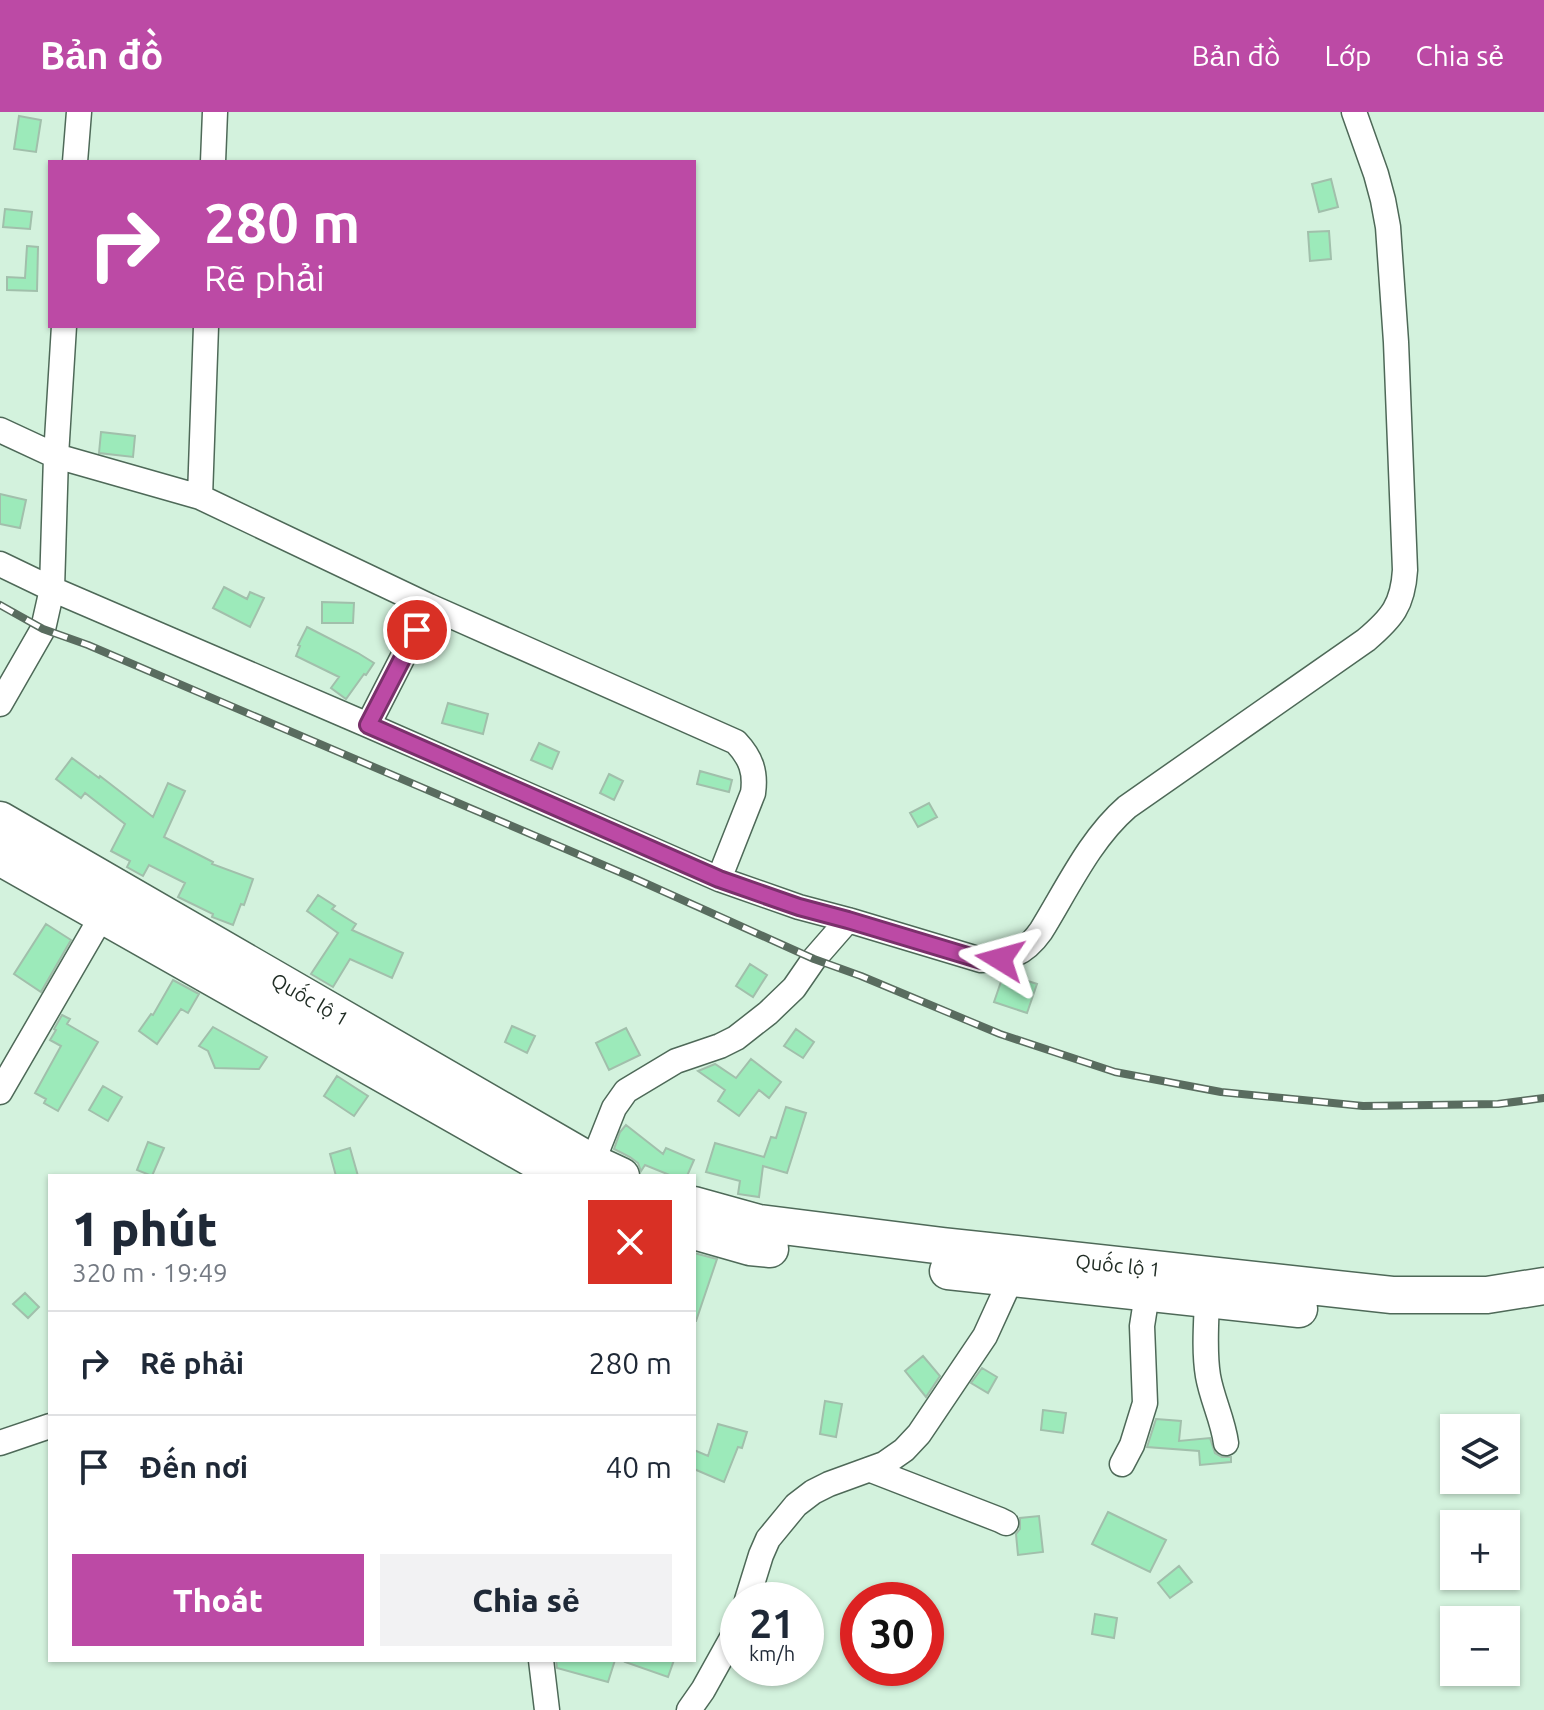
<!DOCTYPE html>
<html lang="vi">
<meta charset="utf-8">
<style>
body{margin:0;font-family:Ubuntu,sans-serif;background:#f2f2f3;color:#1f2937;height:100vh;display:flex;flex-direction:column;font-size:30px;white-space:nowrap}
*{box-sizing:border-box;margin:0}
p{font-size:26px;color:#747a83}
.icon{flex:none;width:44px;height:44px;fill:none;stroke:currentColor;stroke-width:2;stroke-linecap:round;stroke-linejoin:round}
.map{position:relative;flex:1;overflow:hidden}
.panel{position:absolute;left:48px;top:1062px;width:648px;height:488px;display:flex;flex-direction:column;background:#fff;border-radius:0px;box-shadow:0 2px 6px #0004}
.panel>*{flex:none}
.top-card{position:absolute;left:48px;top:48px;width:648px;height:168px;border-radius:0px;box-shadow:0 2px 6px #0004;background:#bc4aa5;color:#fff;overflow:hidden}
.controls{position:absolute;left:1440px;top:1302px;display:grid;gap:16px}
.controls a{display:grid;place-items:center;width:80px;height:80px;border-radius:0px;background:#fff;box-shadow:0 2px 6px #0004;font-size:40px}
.speed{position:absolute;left:720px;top:1470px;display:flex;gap:16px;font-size:40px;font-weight:700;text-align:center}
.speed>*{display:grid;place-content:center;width:104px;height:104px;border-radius:50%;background:#fff;box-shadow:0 2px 6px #0004;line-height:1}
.speed small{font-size:20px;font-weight:400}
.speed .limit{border:12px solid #d22;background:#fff;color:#111}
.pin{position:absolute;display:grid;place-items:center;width:68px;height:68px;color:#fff;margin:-34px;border:4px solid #fff;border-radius:50%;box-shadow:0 2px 8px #0007}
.me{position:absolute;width:88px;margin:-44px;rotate:278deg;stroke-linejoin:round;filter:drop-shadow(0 0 6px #0008)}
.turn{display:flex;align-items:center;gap:28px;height:168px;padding:0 24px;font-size:36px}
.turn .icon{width:104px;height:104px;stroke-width:2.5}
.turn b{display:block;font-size:56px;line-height:68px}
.round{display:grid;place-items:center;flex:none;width:84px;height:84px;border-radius:0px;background:#f2f2f3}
.headline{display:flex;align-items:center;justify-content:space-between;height:136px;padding:0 24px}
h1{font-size:48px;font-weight:800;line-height:60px}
.cta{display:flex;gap:16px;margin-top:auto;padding:16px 24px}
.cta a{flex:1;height:92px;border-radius:0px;background:#bc4aa5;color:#fff;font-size:32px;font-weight:800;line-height:92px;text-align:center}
.cta a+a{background:#f2f2f3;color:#1f2937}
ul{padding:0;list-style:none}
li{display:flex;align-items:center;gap:24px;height:104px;padding:0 24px;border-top:2px solid #e0e1e3}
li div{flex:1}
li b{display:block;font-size:30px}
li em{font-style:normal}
header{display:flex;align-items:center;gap:48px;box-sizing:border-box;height:112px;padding:0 40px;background:#bc4aa5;color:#fff}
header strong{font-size:38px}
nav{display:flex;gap:44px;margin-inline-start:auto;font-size:28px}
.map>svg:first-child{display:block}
.building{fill:#9ceaba;stroke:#a1bfab;stroke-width:2}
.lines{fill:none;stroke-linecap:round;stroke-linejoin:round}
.minor-casing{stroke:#4e6958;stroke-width:27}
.highway-casing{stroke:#4e6958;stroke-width:39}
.minor{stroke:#fff;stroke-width:24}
.highway{stroke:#fff;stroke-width:36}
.rail-casing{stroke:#596c5f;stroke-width:8}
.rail{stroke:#fff;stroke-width:5;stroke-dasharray:15;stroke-linecap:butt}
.route-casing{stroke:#7a306b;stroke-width:20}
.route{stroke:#bc4aa5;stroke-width:14}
.labels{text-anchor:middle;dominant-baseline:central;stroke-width:6;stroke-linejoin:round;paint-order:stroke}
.street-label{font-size:20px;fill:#212d25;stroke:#fff}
</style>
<header>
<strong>Bản đồ</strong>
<nav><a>Bản đồ</a><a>Lớp</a><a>Chia sẻ</a></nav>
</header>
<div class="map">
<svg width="1544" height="1598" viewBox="0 0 1544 1598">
<rect width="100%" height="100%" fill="#d3f2dd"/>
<path class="building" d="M19 4 41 8 36 40 14 37Z
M1331 67 1338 95 1319 100 1312 72Z
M5 97 32 100 30 117 3 115Z
M1329 119 1331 147 1310 149 1308 120Z
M27 134 38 135 37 179 7 178V165L25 166Z
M101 320 135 324 133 345 99 341Z
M0 382 26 388 20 416 0 412Z
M224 475 247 487 250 480 264 486 250 515 213 496Z
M322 490 354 491 353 511H322Z
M307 515 358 541 374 551 366 563 364 562 346 587 331 576 339 565 296 544 300 534 298 533Z
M448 591 488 602 483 622 442 611Z
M539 631 559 640 552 657 531 648Z
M72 646 99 666 100 664 153 705 168 671 185 679 164 725 213 750 212 752 253 767 244 793 241 792 233 813 212 805 213 802 178 785 185 771 149 753 143 764 127 755 130 749 111 739 125 712 85 681 81 686 56 667Z
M700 659 732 668 729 680 697 672Z
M609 662 623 669 614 688 600 681Z
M929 691 937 705 918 715 910 701Z
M318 783 335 794 332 797 356 812 352 818 403 841 392 866 350 847 333 875 311 862 338 821 307 799Z
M46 812 71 828 41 880 14 862Z
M750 852 767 863 753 885 736 874Z
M1004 861 1037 872 1027 901 994 890Z
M173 868 199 882 188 901 181 897 157 932 139 919 151 902 153 903Z
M62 903 70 907 67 912 98 930 58 999 44 991 46 987 35 981 61 934 50 928 56 918 54 917Z
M512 914 535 924 527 941 505 930Z
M213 915 267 945 259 957 215 956 208 939 199 934Z
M626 916 640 943 609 958 596 931Z
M796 917 814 930 803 946 784 934Z
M751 947 781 970 769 986 759 978 739 1004 718 989 725 978 698 959 715 952 736 966Z
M337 964 368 984 354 1004 324 984Z
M103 974 122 985 108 1009 89 998Z
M786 995 806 1001 796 1033 787 1061 763 1054 759 1085 738 1082 740 1069 706 1060 715 1031 764 1045 771 1025 776 1026Z
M626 1013 663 1042 666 1036 694 1048 687 1064H672L645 1053 641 1059 638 1051 630 1045 614 1037 620 1020Z
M148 1030 164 1036 152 1064 137 1058Z
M350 1036 358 1064H336L330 1042Z
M694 1141 717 1147 696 1209H694Z
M25 1181 39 1195 28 1206 13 1192Z
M923 1244 940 1264 926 1285 905 1259Z
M982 1256 997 1265 988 1281 971 1271Z
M825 1289 842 1292 836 1325 820 1322Z
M1043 1298 1066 1301 1063 1321 1041 1318Z
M1156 1307 1181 1309 1179 1329 1210 1326 1215 1341 1222 1345H1231V1350L1200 1353 1199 1339 1147 1335Z
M718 1312 747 1320 742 1336 738 1335 724 1370 694 1357V1338L708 1344Z
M1108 1400 1166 1428 1150 1460 1092 1432Z
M1039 1404 1043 1440 1018 1443 1016 1422 1020 1417V1406Z
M1179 1454 1192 1470 1170 1486 1158 1471Z
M1095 1502 1117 1506 1114 1526 1092 1522Z
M556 1548H615L608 1570 557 1556Z
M626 1548H674L668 1565 625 1550Z"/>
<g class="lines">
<defs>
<path id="minor" d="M75 50 79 0
M213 50 215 0
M0 318 56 344 200 385 429 494 736 630C751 646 756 660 753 681L719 767
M200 385 206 214
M0 452 52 477 368 613 719 767 799 795 848 808 981 848C1009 847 1024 843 1041 819 1067 777 1090 727 1127 695L1366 528C1392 506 1403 493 1405 458L1396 230 1388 115 1383 88 1376 62 1354 0
M0 592 43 517 52 477 56 344 64 214
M368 613 429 494
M0 980 102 804
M587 1064 614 996 626 979 676 949 720 934 736 926 768 901 794 876 814 847 848 808
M1207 1189C1206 1213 1204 1240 1208 1264 1212 1287 1223 1308 1226 1331
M0 1331 50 1314
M1122 1352 1132 1333 1145 1291 1142 1214 1147 1182
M871 1358 1000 1408 1006 1411
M747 1488 761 1443 768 1427 796 1393 813 1380 829 1372 884 1352 904 1338 919 1322 985 1224 1011 1167
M541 1548 547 1598
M689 1598 703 1578 738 1515"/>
<path id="highway" d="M0 708 593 1051 621 1064
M0 745 563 1064
M694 1093 759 1111 943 1134 1392 1183H1487L1544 1174
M694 1119 750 1135 770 1137
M948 1159 1299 1197"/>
</defs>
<use href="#minor" class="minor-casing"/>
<use href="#highway" class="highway-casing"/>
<use href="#minor" class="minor"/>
<use href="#highway" class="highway"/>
<defs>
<path id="rail" d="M0 493 43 517 88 533 636 767 814 847 861 864 1000 922 1115 960 1221 980 1363 994 1498 992 1544 986"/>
</defs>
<use href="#rail" class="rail-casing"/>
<use href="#rail" class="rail"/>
</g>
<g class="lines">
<defs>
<path id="route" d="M417 518 368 613 719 767 799 795 848 808 981 848 1000 847"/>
</defs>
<use href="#route" class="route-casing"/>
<use href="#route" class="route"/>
</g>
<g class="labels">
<g class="street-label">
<text transform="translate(310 887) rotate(30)">Quốc lộ 1</text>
<text transform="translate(1118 1153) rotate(6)">Quốc lộ 1</text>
</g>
</g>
</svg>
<div class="controls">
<a><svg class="icon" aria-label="layers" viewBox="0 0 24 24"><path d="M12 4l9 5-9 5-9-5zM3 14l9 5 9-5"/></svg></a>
<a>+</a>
<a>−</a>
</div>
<div class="speed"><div>21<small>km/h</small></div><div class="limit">30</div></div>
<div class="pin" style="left:417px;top:518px;background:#d93025"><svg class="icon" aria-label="arrive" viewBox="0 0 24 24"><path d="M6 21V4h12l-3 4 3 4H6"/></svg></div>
<svg class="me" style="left:1000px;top:847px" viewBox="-20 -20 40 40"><path d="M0-17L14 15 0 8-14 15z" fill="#bc4aa5" stroke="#fff" stroke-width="4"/></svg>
<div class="top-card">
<div class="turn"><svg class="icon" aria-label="right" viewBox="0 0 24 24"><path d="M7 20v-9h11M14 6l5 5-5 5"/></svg><div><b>280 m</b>Rẽ phải</div></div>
</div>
<section class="panel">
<div class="headline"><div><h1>1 phút</h1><p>320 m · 19:49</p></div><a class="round" style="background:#d93025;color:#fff"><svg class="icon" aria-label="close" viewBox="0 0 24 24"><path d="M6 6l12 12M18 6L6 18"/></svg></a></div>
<ul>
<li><svg class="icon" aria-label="right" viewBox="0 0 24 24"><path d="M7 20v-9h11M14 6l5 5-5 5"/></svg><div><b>Rẽ phải</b></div><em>280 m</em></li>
<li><svg class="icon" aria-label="arrive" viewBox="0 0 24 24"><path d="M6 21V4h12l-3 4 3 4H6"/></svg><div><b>Đến nơi</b></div><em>40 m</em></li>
</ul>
<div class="cta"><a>Thoát</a><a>Chia sẻ</a></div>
</section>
</div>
